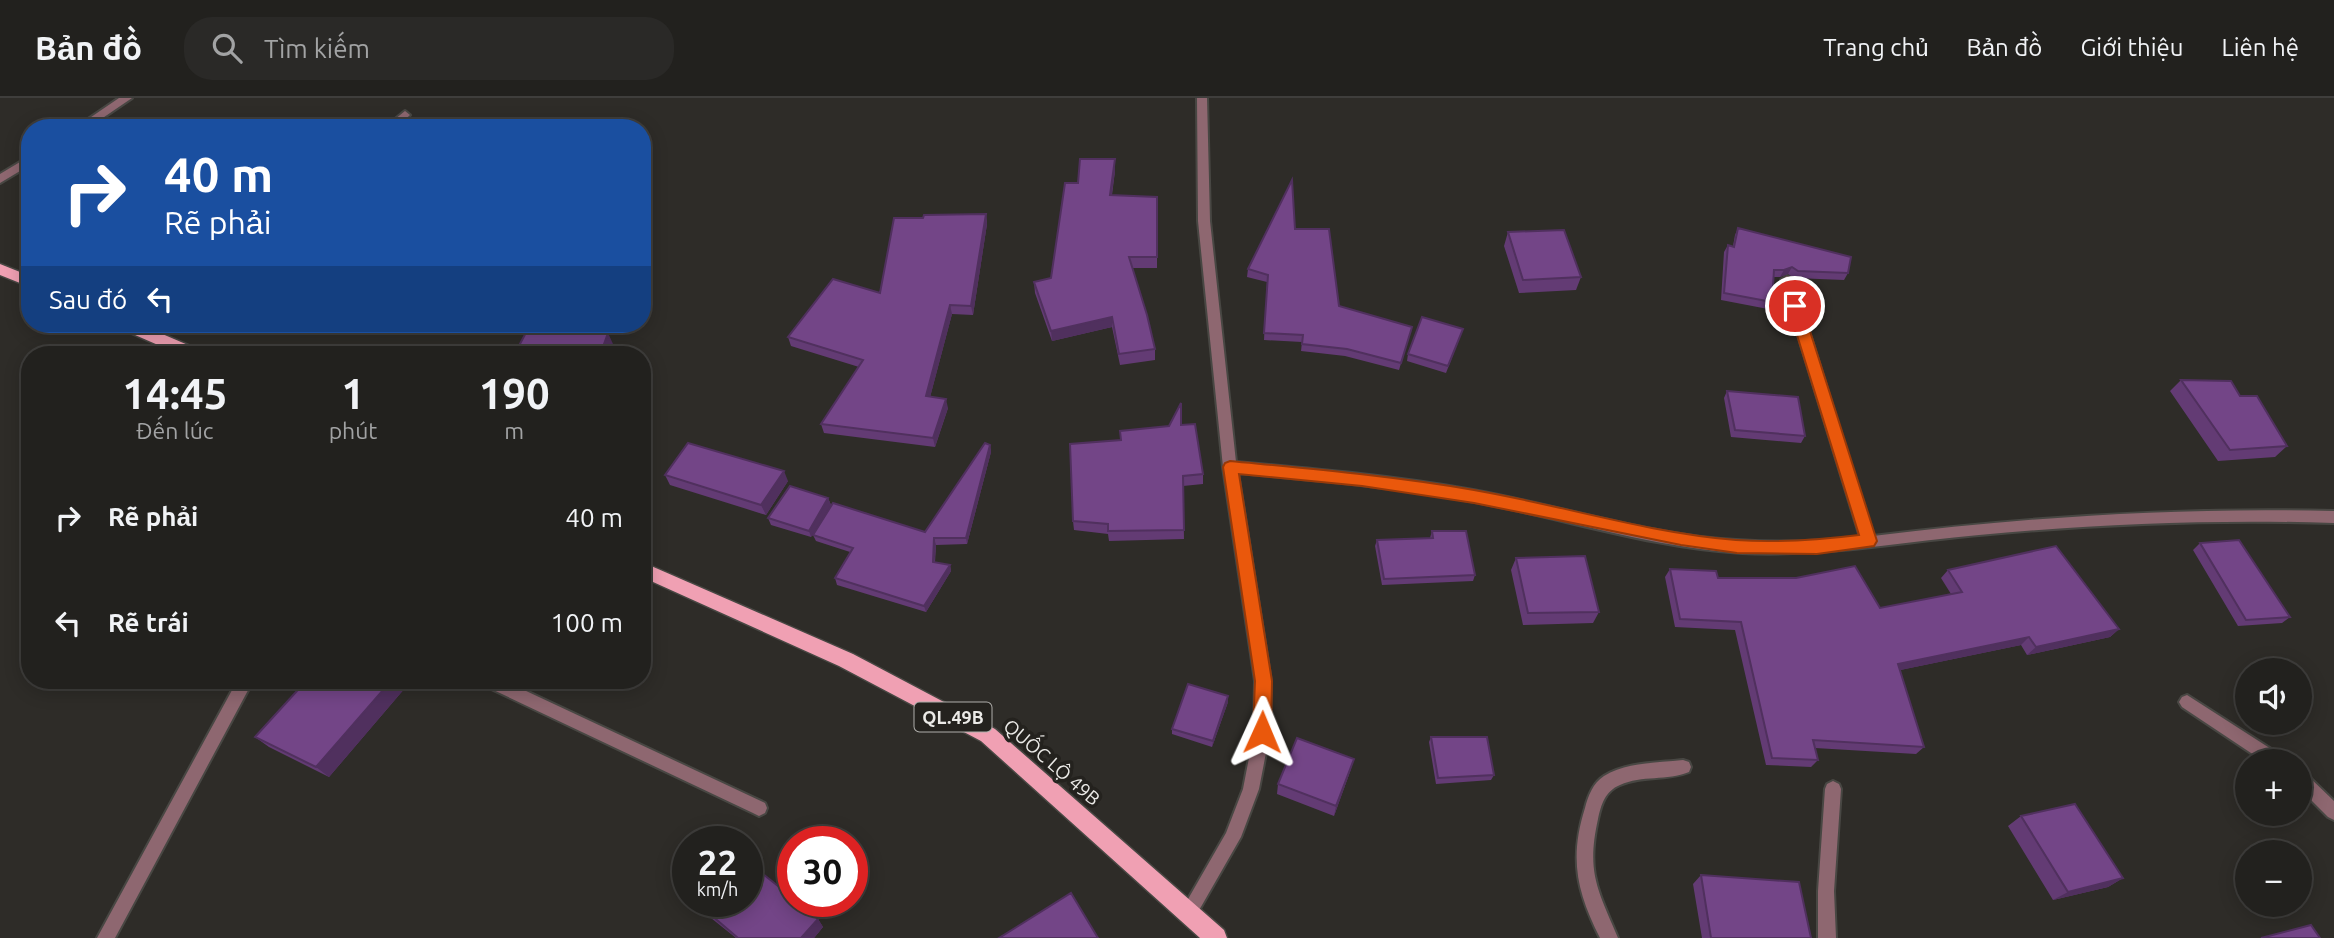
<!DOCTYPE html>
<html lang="vi">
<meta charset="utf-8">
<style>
body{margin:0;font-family:Ubuntu,sans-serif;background:#2a2927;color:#f1f3f6;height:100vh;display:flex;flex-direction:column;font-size:26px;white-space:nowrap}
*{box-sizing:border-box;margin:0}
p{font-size:23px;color:#a2a3a4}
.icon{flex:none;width:38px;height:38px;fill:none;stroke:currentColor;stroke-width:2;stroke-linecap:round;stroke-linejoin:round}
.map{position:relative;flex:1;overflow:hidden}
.side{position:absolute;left:21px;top:248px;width:630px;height:343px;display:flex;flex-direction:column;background:#22211e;border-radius:28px;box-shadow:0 4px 18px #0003,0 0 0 2px #3f3e3c}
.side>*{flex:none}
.banner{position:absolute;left:21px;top:21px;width:630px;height:214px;border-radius:28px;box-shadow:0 4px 18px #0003,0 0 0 2px #3f3e3c;background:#1a4fa0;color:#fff;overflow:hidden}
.fabs{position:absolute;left:2235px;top:560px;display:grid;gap:14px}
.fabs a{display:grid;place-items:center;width:77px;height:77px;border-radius:50%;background:#22211e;box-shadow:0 4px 18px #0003,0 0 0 2px #3f3e3c;font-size:35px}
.speed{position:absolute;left:672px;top:728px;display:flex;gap:14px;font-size:35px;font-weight:700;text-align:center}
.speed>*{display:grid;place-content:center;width:91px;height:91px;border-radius:50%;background:#22211e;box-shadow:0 4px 18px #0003,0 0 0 2px #3f3e3c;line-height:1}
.speed small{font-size:18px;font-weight:400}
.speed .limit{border:10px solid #d22;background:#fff;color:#111}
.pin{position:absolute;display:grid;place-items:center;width:60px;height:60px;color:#fff;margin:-30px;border:4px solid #fff;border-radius:50%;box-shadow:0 2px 7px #0007}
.me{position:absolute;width:77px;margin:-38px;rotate:1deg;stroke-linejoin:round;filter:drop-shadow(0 0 5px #0008)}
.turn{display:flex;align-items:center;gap:24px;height:147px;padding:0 28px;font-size:32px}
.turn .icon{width:91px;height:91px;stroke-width:2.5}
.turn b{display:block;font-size:49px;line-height:60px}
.then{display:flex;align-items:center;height:66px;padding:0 28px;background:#0003;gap:14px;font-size:26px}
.eta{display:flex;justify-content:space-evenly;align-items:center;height:119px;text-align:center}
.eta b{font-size:42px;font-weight:600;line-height:49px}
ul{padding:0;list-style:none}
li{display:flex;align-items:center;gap:21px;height:105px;padding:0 28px}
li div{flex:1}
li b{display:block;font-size:26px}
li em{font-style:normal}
header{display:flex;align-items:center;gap:42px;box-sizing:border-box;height:98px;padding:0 35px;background:#22211e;border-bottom:2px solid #3f3e3c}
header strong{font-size:33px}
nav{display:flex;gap:38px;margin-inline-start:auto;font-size:24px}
.search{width:490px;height:63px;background:#2a2927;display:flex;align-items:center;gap:18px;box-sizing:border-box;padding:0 24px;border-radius:28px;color:#a2a3a4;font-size:26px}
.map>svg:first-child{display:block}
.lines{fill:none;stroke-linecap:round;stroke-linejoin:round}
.service-casing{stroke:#484743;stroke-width:4}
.minor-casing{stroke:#484743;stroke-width:4}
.primary-casing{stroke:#484743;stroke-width:3}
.service{fill:#8e6770;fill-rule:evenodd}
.minor{fill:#8e6770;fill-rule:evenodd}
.primary{fill:#f0a0b3;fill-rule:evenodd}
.wall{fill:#633b74}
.shaded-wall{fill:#50305e}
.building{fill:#734587;stroke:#50305e;stroke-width:2}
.route{fill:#ea580c;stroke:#983908;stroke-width:2}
.labels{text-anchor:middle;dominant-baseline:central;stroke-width:7;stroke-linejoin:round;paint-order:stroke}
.shield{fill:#24221e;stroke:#afaeab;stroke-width:2}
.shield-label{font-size:18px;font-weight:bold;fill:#ebeae7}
.street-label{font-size:19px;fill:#ebeae7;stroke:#24221e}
</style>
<header>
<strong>Bản đồ</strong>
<div class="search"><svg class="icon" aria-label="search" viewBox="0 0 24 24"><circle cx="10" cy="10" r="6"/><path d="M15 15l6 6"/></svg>Tìm kiếm</div>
<nav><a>Trang chủ</a><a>Bản đồ</a><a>Giới thiệu</a><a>Liên hệ</a></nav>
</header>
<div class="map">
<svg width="2334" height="840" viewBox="0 0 2334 840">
<rect width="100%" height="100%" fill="#2e2c28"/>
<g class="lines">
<defs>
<path id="service" d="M119 0H132L88 30H75Z
M405 13 410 17 396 30H384Z
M30 58V67L0 85V76Z"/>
<path id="minor" d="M1197 0H1207L1210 123 1236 364C1315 371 1395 378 1473 392 1549 406 1624 429 1701 439 1754 445 1807 445 1860 439L1781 182 1787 178 1793 182 1873 438C2027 419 2179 409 2334 413V425C2215 421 2097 426 1979 437 1900 444 1822 459 1742 455 1651 450 1563 420 1475 404 1397 389 1317 382 1238 375L1271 583 1270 634 1259 691 1241 739 1194 821 1188 823 1182 821 1180 815 1226 735 1243 691 1254 634 1255 583 1223 369 1198 123Z
M237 583H253L115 840H97Z
M483 583H505L765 705 767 710 765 715 759 718 753 715 485 588Z
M2187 597 2282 658 2284 663H2263L2182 609 2179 604 2182 599Z
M1683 662 1689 664 1691 669 1689 674C1667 683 1642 677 1620 687 1605 693 1601 707 1598 721 1586 775 1598 792 1618 840H1600C1577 794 1569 761 1585 710 1588 698 1593 685 1604 678 1627 664 1657 665 1683 662Z
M2300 674 2306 676 2334 703V722L2328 719 2300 691Z
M1833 683 1839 686 1841 691 1834 793 1836 840H1818V793L1825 691 1827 686Z"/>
<path id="primary" d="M0 166 30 178V189L0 177Z
M117 226H139L202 253 204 257H181L119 230Z
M642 464 853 556 995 631 1224 832 1227 840H1200L981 643 839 568 642 479Z"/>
</defs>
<use href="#service" class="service-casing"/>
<use href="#minor" class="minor-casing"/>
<use href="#primary" class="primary-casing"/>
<use href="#service" class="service"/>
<use href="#minor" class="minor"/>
<use href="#primary" class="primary"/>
</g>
<path class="wall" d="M1115 73 1112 97 1157 99V170H1132L1155 251V262L1120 267 1112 229 1052 243 1035 195 1034 184 1051 180 1078 85Z
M986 116 987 126 973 217 952 216 930 299 948 310 935 349 824 335 821 326 859 269 791 248 788 239 880 195 923 120Z
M1738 130 1848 175 1844 182 1794 180 1788 176 1780 179H1773L1772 204 1768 211 1721 202 1724 154 1728 147 1733 148 1735 137Z
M1295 131 1339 208 1412 229 1399 272 1345 258 1301 253 1302 244 1264 242 1267 184 1247 179 1248 171Z
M1508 134 1581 179 1576 192 1519 195 1504 148Z
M1463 231 1446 275 1407 263 1408 256Z
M2181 282 2240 298 2287 348 2275 359 2218 363 2170 293Z
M1727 293 1805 338 1801 345 1731 339 1724 300Z
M1181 327 1203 376V386L1183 388 1184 441 1109 443 1108 436 1074 432 1073 423 1121 342 1120 333Z
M990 347 991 354 967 446 936 447 935 464 950 467 951 473 926 514 837 487 835 480 850 454 816 443 813 437 925 434Z
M665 377 788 383 766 417 670 387Z
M828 400 831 407 811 439 771 427 768 420Z
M1432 433 1475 477 1473 483 1382 487 1375 448 1377 442 1430 440Z
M2200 445 2290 519 2282 525 2238 528 2193 452Z
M1516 460 1599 514 1593 525 1523 527 1511 472Z
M1670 471 1880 510 1951 496 1941 480 1948 472 2119 531 2110 539 2027 557 2021 547 1900 572 1924 649 1916 656 1815 650 1818 662 1811 669 1766 667 1735 532 1675 529 1665 479Z
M306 583H411L329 679 269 649 255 639Z
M1228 604 1212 649 1172 636V631Z
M1431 639 1494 677 1491 682 1436 686 1429 644Z
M1351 671 1334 718 1277 696 1278 686Z
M2021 718 2123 780 2108 789 2053 802 2008 728Z
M1701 777 1811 840H1702L1693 786Z
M704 811 818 821 823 829 814 840H736L711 820Z"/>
<path class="shaded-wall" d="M1115 61V73L1110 108V97Z
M986 116 987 126 973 217 971 208Z
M1792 169 1788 176 1780 179 1784 172Z
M950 207 952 216 928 307 926 298Z
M1112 219V229L1052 243 1051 233Z
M608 235 613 246 609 257H600Z
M946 301 948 310 935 349 933 340Z
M990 347 991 354 967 446 966 440Z
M784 373 788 383 766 417 761 407Z
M828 400 831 407 811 439 809 433Z
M934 440 936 447 934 470 933 464Z
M950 467 951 473 926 514 924 508Z
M2119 531 2110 539 2027 557 2036 549Z
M2029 539 2021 547 1891 574 1898 566Z
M391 583H411L329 679 316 669Z
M1228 598V604L1212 649 1213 643Z
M1354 661 1351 671 1334 718 1336 708Z
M2123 780 2108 789 2053 802 2068 794Z
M818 821 823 829 814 840H801Z"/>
<path class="building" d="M1080 61H1115L1110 97 1157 99V159H1129L1147 217 1155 251 1119 256 1112 219 1051 233 1034 184 1051 180 1065 85H1078Z
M1292 82 1295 131H1329L1339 208 1412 229 1401 265 1347 251 1302 246 1303 237 1264 235 1268 177 1248 171Z
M986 116 971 208 950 207 926 298 946 301 933 340 821 326 863 262 788 239 833 181 880 195 894 120H923L924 117Z
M1738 130 1851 159 1848 175 1798 173 1792 169 1784 172H1774L1772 204 1724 195 1728 147 1734 149Z
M1564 132 1581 179 1523 182 1508 134Z
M1422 219 1463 231 1448 268 1408 256Z
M529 229 608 235 600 257H514Z
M2181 282 2231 283 2240 298H2257L2287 348 2230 352Z
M1727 293 1798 299 1805 338 1735 332Z
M1181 305V327L1195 326 1203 376 1183 378 1184 432 1108 433V426L1073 423 1070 346 1121 342 1120 333 1169 328Z
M688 345 784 373 761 407 665 377Z
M985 345 990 347 966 440H934L933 464 950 467 924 508 835 480 853 450 813 437 833 405 925 434Z
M790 388 828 400 809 433 768 420Z
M1432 433H1466L1475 477 1384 481 1377 442 1433 440Z
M2239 442 2290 519 2246 522 2200 445Z
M2056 448 2119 531 2036 549 2029 539 1898 566 1924 649 1813 642 1818 662 1772 660 1741 524 1680 521 1670 471 1716 473 1718 480H1796L1855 468 1880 510 1962 494 1948 472Z
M1585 458 1599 514 1528 515 1516 460Z
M306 583H391L316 669 255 639Z
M1188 586 1228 598 1213 643 1172 631Z
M1431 639H1487L1494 677 1438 680Z
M1297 640 1354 661 1336 708 1278 686Z
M2075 706 2123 780 2068 794 2021 718Z
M748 764 793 800V803H796L818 821 801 840H738L704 811 711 803H747Z
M1701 777 1799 784 1811 840H1711Z
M1071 795 1098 840H999Z
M2311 827 2320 840H2261Z"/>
<path class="route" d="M1795 203 1802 208 1877 443 1874 448 1817 456 1737 455 1681 447 1474 405 1362 388 1239 376 1272 583 1271 634 1268 640 1262 642 1256 640 1253 634 1255 583 1223 369 1225 365 1230 363C1312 371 1393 378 1474 392 1561 407 1648 435 1736 442 1777 445 1818 442 1859 437L1788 208Z"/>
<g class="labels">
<rect class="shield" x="914.5" y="604.5" width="77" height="29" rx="5"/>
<g class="shield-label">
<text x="953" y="619">QL.49B</text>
</g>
<g class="street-label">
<text transform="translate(1052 664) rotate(41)">QUỐC LỘ 49B</text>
</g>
</g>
</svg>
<div class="fabs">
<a><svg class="icon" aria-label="sound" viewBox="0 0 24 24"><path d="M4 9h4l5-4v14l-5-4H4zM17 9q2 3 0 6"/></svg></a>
<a>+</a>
<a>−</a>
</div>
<div class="speed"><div>22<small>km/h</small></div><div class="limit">30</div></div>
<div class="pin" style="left:1795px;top:208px;background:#d93025"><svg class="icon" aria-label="arrive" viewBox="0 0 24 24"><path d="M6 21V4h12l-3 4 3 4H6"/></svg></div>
<svg class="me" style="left:1262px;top:634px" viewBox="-20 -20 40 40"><path d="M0-17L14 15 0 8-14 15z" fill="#ea580c" stroke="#fff" stroke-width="4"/></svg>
<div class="banner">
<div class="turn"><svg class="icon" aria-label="right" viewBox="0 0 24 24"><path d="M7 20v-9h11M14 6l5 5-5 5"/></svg><div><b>40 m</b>Rẽ phải</div></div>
<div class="then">Sau đó<svg class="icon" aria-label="left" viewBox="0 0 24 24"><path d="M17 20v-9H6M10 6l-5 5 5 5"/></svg></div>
</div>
<section class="side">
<div class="eta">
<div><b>14:45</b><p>Đến lúc</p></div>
<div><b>1</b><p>phút</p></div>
<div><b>190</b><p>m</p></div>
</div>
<ul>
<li><svg class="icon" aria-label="right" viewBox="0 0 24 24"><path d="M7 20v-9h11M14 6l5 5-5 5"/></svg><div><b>Rẽ phải</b></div><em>40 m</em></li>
<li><svg class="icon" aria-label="left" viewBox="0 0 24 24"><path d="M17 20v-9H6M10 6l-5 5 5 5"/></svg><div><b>Rẽ trái</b></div><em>100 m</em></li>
</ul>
</section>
</div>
